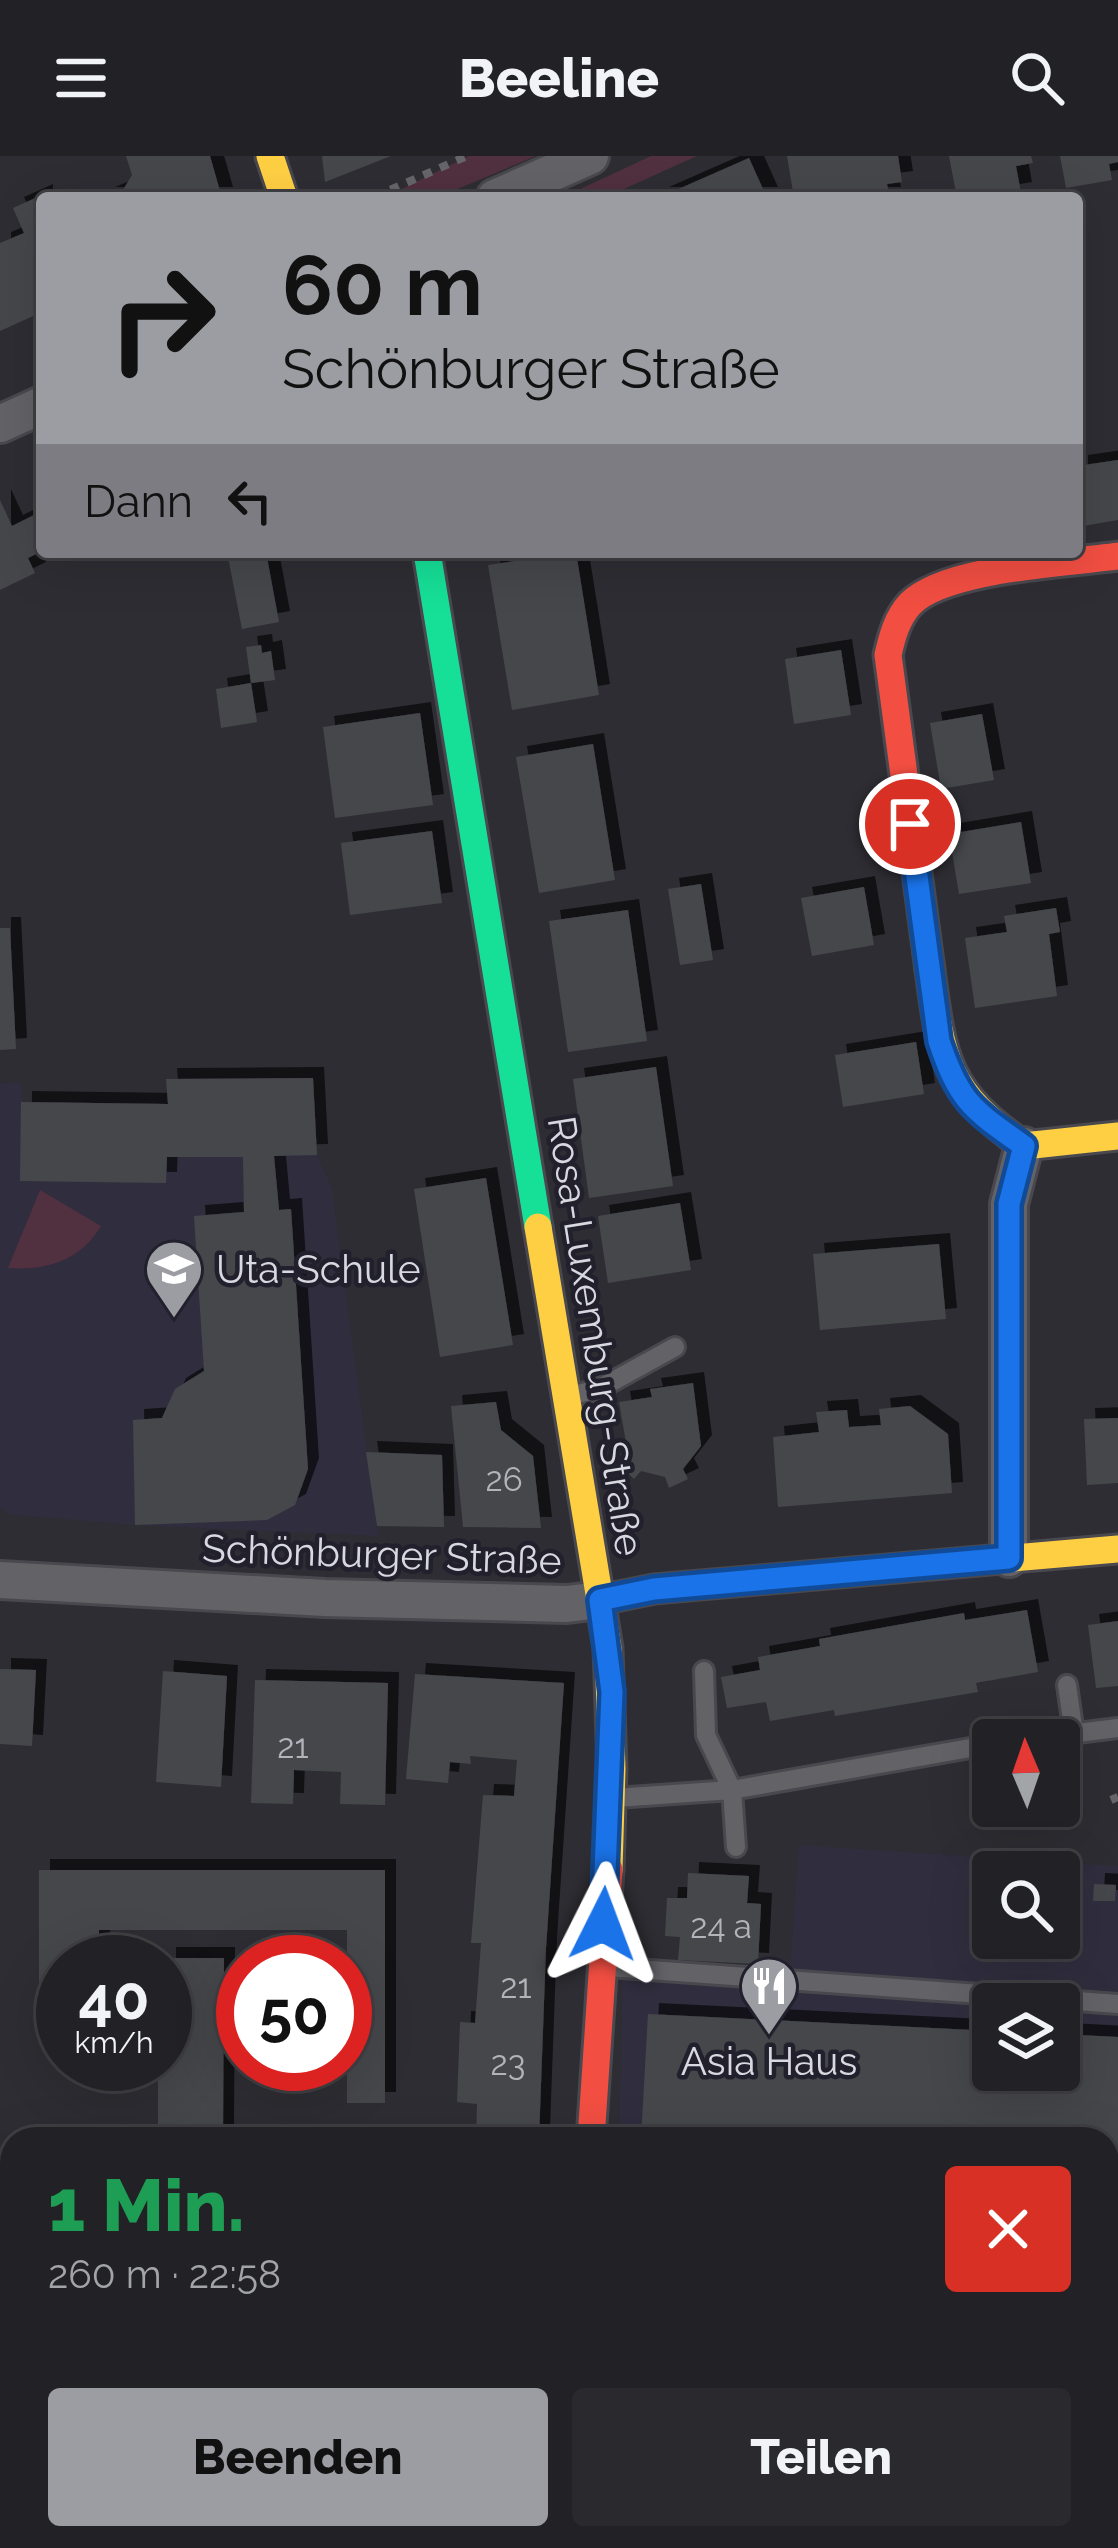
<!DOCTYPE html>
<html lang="de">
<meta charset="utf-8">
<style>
body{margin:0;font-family:Raleway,sans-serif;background:#2a2a2e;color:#f1f3f6;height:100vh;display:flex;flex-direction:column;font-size:45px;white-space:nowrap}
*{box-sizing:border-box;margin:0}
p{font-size:39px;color:#a2a4a7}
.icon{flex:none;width:66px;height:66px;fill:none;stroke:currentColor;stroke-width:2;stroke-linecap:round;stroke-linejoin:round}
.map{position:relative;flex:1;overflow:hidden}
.drawer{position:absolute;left:0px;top:1971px;width:1119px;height:423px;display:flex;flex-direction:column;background:#222226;border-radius:36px 36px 0 0;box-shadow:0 12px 48px #0002,0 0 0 3px #3f3f43}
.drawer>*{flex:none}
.banner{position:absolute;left:36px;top:36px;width:1047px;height:366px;border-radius:12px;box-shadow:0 12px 48px #0002,0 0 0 3px #3f3f43;background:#9c9ca3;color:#111;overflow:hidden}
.needle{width:78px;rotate:358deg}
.controls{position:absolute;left:972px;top:1563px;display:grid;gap:24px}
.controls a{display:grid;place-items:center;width:108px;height:108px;border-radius:12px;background:#222226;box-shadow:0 12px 48px #0002,0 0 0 3px #3f3f43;font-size:60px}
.speed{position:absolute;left:36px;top:1779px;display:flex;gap:24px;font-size:60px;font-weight:700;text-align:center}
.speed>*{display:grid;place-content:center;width:156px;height:156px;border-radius:50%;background:#222226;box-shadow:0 12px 48px #0002,0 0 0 3px #3f3f43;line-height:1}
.speed small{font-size:30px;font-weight:400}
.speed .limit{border:18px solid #d22;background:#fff;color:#111}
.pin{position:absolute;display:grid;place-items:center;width:102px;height:102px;color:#fff;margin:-51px;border:6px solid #fff;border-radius:50%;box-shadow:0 3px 12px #0007}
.me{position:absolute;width:132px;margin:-66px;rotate:3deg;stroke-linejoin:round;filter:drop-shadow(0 0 9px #0008)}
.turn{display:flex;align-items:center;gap:42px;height:252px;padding:0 48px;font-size:54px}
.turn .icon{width:156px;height:156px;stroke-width:2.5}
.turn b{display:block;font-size:84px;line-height:102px}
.then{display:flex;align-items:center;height:114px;padding:0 48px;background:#0003;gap:24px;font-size:45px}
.round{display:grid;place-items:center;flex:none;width:126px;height:126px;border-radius:12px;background:#2a2a2e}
.overview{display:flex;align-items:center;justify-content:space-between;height:204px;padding:0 48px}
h1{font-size:72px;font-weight:800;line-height:90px;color:#1e9e55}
.action{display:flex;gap:24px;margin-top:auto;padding:24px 48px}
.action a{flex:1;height:138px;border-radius:12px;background:#9c9ca3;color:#111;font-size:48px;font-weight:800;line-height:138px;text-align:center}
.action a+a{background:#2a2a2e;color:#f1f3f6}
header{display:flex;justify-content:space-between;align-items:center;height:156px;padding:0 48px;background:#222226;font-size:54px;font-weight:800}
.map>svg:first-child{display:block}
.built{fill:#302e3e;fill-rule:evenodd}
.green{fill:#51303f}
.building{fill:#45474c;filter:url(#shadow)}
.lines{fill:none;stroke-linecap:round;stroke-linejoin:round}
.lane-casing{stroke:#48484e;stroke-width:24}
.street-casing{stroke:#48484e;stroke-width:42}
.fast-casing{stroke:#48484e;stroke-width:33}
.slow-casing{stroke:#48484e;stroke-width:33}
.jam-casing{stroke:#48484e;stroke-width:33}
.path{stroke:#65656a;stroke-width:8;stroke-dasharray:9 9;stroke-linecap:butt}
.lane{stroke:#636367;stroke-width:18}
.street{stroke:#636367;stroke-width:36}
.fast{stroke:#16e098;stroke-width:27}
.slow{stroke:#ffcf43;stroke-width:27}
.jam{stroke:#f24e42;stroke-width:27}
.route-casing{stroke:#114b97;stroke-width:30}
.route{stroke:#1a73e8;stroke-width:21}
.labels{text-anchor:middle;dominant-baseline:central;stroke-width:9;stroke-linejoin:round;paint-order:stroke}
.number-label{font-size:33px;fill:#b3b4bb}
.poi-label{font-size:39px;fill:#d8d8e0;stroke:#21202c;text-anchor:start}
.street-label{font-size:39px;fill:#d8d8e0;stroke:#21202c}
</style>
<header><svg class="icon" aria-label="menu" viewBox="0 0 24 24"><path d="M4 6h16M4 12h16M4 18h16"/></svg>Beeline<svg class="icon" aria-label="search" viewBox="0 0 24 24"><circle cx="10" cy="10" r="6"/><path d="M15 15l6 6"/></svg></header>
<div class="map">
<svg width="1118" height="2392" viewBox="0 0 1118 2392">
<defs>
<filter id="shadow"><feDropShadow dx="11" dy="-11" stdDeviation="0" flood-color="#0009"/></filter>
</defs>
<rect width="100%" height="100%" fill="#2d2d33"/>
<path class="built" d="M313 922 317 999 332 1033 378 1380 135 1369 7 1358 0 1352V928L21 926 22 946 167 948 166 923Z
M799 1689 1118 1710V2156L1107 2155V1983H619L623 1807 790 1816ZM993 1716H1059V1782H993ZM993 1848H1059V1914H993Z
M610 2382H1072V2392H610Z"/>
<path class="green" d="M469 0H536L436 42H383Z
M651 0H697L604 42H561Z
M40 1034 101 1070C81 1104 47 1115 8 1112Z"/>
<path class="building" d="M126 0H210L222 42H104L123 34 132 19Z
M322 0H391L325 26Z
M787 0H898L902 26 887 28 890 42H794Z
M949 0H1031L1033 7 1016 10 1021 37 993 42H957Z
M1060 0H1118V6L1109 8 1112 24 1066 32Z
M749 2 767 42H658Z
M42 39V156L0 175V87L24 77 13 52Z
M1118 304V364L1077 371V310Z
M0 344 12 370 42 355V395L28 402 35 417 0 434Z
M227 396H266L279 466 242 473Z
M576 396 599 539 512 554 488 409Z
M261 489 262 497 271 495 275 524 251 527 246 491Z
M841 494 851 559 794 568 785 503Z
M251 527 257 566 221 572 216 533Z
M420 557 433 649 335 662 323 571Z
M982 558 994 624 941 633 930 567Z
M593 588 615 724 539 737 516 601Z
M1021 666 1031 727 959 738 949 678Z
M432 675 442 747 350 759 341 687Z
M701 728 713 804 680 809 668 733Z
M864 731 874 789 812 800 801 742Z
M1056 752 1060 776 1049 778 1057 840 975 852 965 782 1007 776 1004 760Z
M628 754 647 885 568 896 549 765Z
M0 772H10L16 893 0 894Z
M916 886 924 938 843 951 835 899Z
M656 911 673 1030 589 1042 573 923Z
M313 922 317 999 274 1000 279 1054 291 1053 308 1313 295 1349 267 1364 135 1369 133 1264 162 1262 175 1233 204 1215 194 1060 244 1056 243 1001H167L166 1027 20 1025 21 946 168 948 166 923Z
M486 1022 513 1189 440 1201 414 1033Z
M680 1047 691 1114 608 1127 598 1060Z
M939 1088 946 1163 820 1174 813 1098Z
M693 1227 701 1290 683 1313 688 1323 669 1332 665 1321 641 1315 634 1323 622 1311 629 1304 619 1246 652 1241 650 1233Z
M496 1246 501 1274 533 1300 541 1372 463 1371 451 1250Z
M910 1250 948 1278 952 1337 778 1351 773 1281 819 1276 816 1256 847 1254 849 1271 881 1269 879 1253Z
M1118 1262V1327L1087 1329 1084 1263Z
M366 1296 442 1299 444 1371 377 1370Z
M1027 1454 1038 1516 976 1527 978 1536 835 1560 834 1554 770 1565 766 1546 727 1552 721 1521 760 1514 758 1501 820 1490 819 1483 964 1457 965 1464Z
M1118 1465V1530L1096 1532 1088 1469Z
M0 1513 36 1514 32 1590 0 1588Z
M163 1515 227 1520 221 1631 156 1626Z
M415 1518 564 1527 546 1792 539 1983H476L477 1948 457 1946 460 1866 475 1867 481 1787H471L483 1639 514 1640 517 1604 470 1600 471 1608 450 1606 448 1627 406 1623Z
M255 1524 388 1527 385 1649 340 1648 341 1616 294 1614 293 1648 251 1647Z
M39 1714H385V1947H347V1774H99V1806H63V1835H39Z
M688 1717 749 1720 747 1747 761 1748 758 1808 678 1804 680 1781 665 1780 667 1742H687Z
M1094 1728 1116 1729 1115 1745H1093Z
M165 1802H224L223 1983H158V1908H165Z
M648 1858 993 1875V1914H1059V1878L1118 1881V2015L1107 2014V1983H641Z
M33 2382H62V2388L33 2387Z
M436 2382H508V2392H435Z
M661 2382H964L963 2392H661Z"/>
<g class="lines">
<defs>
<path id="lane" d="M571 1239 597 1234 675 1191
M704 1515 706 1579 732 1634 736 1691
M1067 1529 1074 1578
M1022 1584 1118 1572
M615 1642 732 1634 993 1588
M608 1811 1118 1848
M1107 2090H1118"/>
<path id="street" d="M495 42 590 0
M0 268 42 249
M1009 1402V1048L1024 990
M0 1424 325 1442 567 1448 600 1444"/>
<path id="fast" d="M427 396 538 1071
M566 2392 567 2382"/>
<path id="slow" d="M270 0 284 42
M930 814C942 905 946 935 1024 990L1118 980
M538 1071 608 1492 612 1613 609 1714
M600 1444 654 1433 1118 1393"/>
<path id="jam" d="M930 814 888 499C892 481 897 462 910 448 945 412 1067 407 1118 400
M591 1983 609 1714"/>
</defs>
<use href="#lane" class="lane-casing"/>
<use href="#street" class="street-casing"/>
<use href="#fast" class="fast-casing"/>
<use href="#slow" class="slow-casing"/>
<use href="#jam" class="jam-casing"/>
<path class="path" d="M374 41 467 0
M1111 1644 1118 1641
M624 2382 632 2392
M648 2392V2382"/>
<use href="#lane" class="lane"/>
<use href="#street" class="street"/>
<use href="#fast" class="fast"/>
<use href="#slow" class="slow"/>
<use href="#jam" class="jam"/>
</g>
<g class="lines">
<defs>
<path id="route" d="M603 1768 612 1536 600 1444 654 1433 1009 1402V1048L1024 990C973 954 959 946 939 885L910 668"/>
</defs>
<use href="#route" class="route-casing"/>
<use href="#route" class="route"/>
</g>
<defs>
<symbol id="school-pin" viewBox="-11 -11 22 30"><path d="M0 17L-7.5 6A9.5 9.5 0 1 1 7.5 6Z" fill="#9c9ca3" stroke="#21202c"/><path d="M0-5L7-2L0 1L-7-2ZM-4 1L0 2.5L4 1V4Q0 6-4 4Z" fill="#fff"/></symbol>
<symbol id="restaurant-pin" viewBox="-11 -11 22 30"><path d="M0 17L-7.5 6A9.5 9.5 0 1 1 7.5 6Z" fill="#9c9ca3" stroke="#21202c"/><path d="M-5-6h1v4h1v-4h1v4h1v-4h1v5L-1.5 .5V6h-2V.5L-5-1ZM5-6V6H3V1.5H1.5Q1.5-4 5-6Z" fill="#fff"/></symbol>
</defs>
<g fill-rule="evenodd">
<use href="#school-pin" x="141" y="1080" width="66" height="90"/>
<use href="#restaurant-pin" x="736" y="1797" width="66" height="90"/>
</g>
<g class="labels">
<g class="number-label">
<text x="504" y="1323">26</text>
<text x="293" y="1590">21</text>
<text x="721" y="1770">24 a</text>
<text x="516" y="1830">21</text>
<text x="508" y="1907">23</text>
</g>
<g class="poi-label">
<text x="216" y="1113">Uta-Schule</text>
<text x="769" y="1905" text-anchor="middle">Asia Haus</text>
</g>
<g class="street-label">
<text transform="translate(596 1180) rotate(81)">Rosa-Luxemburg-Straße</text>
<text transform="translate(382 1398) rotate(2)">Schönburger Straße</text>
</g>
</g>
</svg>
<div class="controls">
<a><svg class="needle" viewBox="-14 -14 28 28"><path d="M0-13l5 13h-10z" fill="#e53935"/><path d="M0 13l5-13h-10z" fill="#a2a4a7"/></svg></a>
<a><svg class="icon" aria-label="search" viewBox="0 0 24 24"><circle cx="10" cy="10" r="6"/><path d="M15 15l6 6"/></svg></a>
<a><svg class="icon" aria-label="layers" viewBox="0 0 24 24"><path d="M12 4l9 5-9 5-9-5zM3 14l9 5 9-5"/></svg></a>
</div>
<div class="speed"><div>40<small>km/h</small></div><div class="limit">50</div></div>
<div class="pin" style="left:910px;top:668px;background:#d93025"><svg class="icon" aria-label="arrive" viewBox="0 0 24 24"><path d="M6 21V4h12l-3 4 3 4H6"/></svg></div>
<svg class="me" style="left:603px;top:1768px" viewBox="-20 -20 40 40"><path d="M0-17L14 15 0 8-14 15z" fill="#1a73e8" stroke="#fff" stroke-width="4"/></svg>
<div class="banner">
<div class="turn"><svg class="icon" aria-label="right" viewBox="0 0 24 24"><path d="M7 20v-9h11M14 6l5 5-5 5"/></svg><div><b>60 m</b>Schönburger Straße</div></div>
<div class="then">Dann<svg class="icon" aria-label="left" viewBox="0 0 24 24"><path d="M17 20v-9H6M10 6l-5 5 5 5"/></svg></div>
</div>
<section class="drawer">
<div class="overview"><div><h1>1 Min.</h1><p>260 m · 22:58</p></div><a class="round" style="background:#d93025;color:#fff"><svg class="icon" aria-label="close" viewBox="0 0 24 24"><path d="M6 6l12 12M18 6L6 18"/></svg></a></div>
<div class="action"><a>Beenden</a><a>Teilen</a></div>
</section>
</div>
